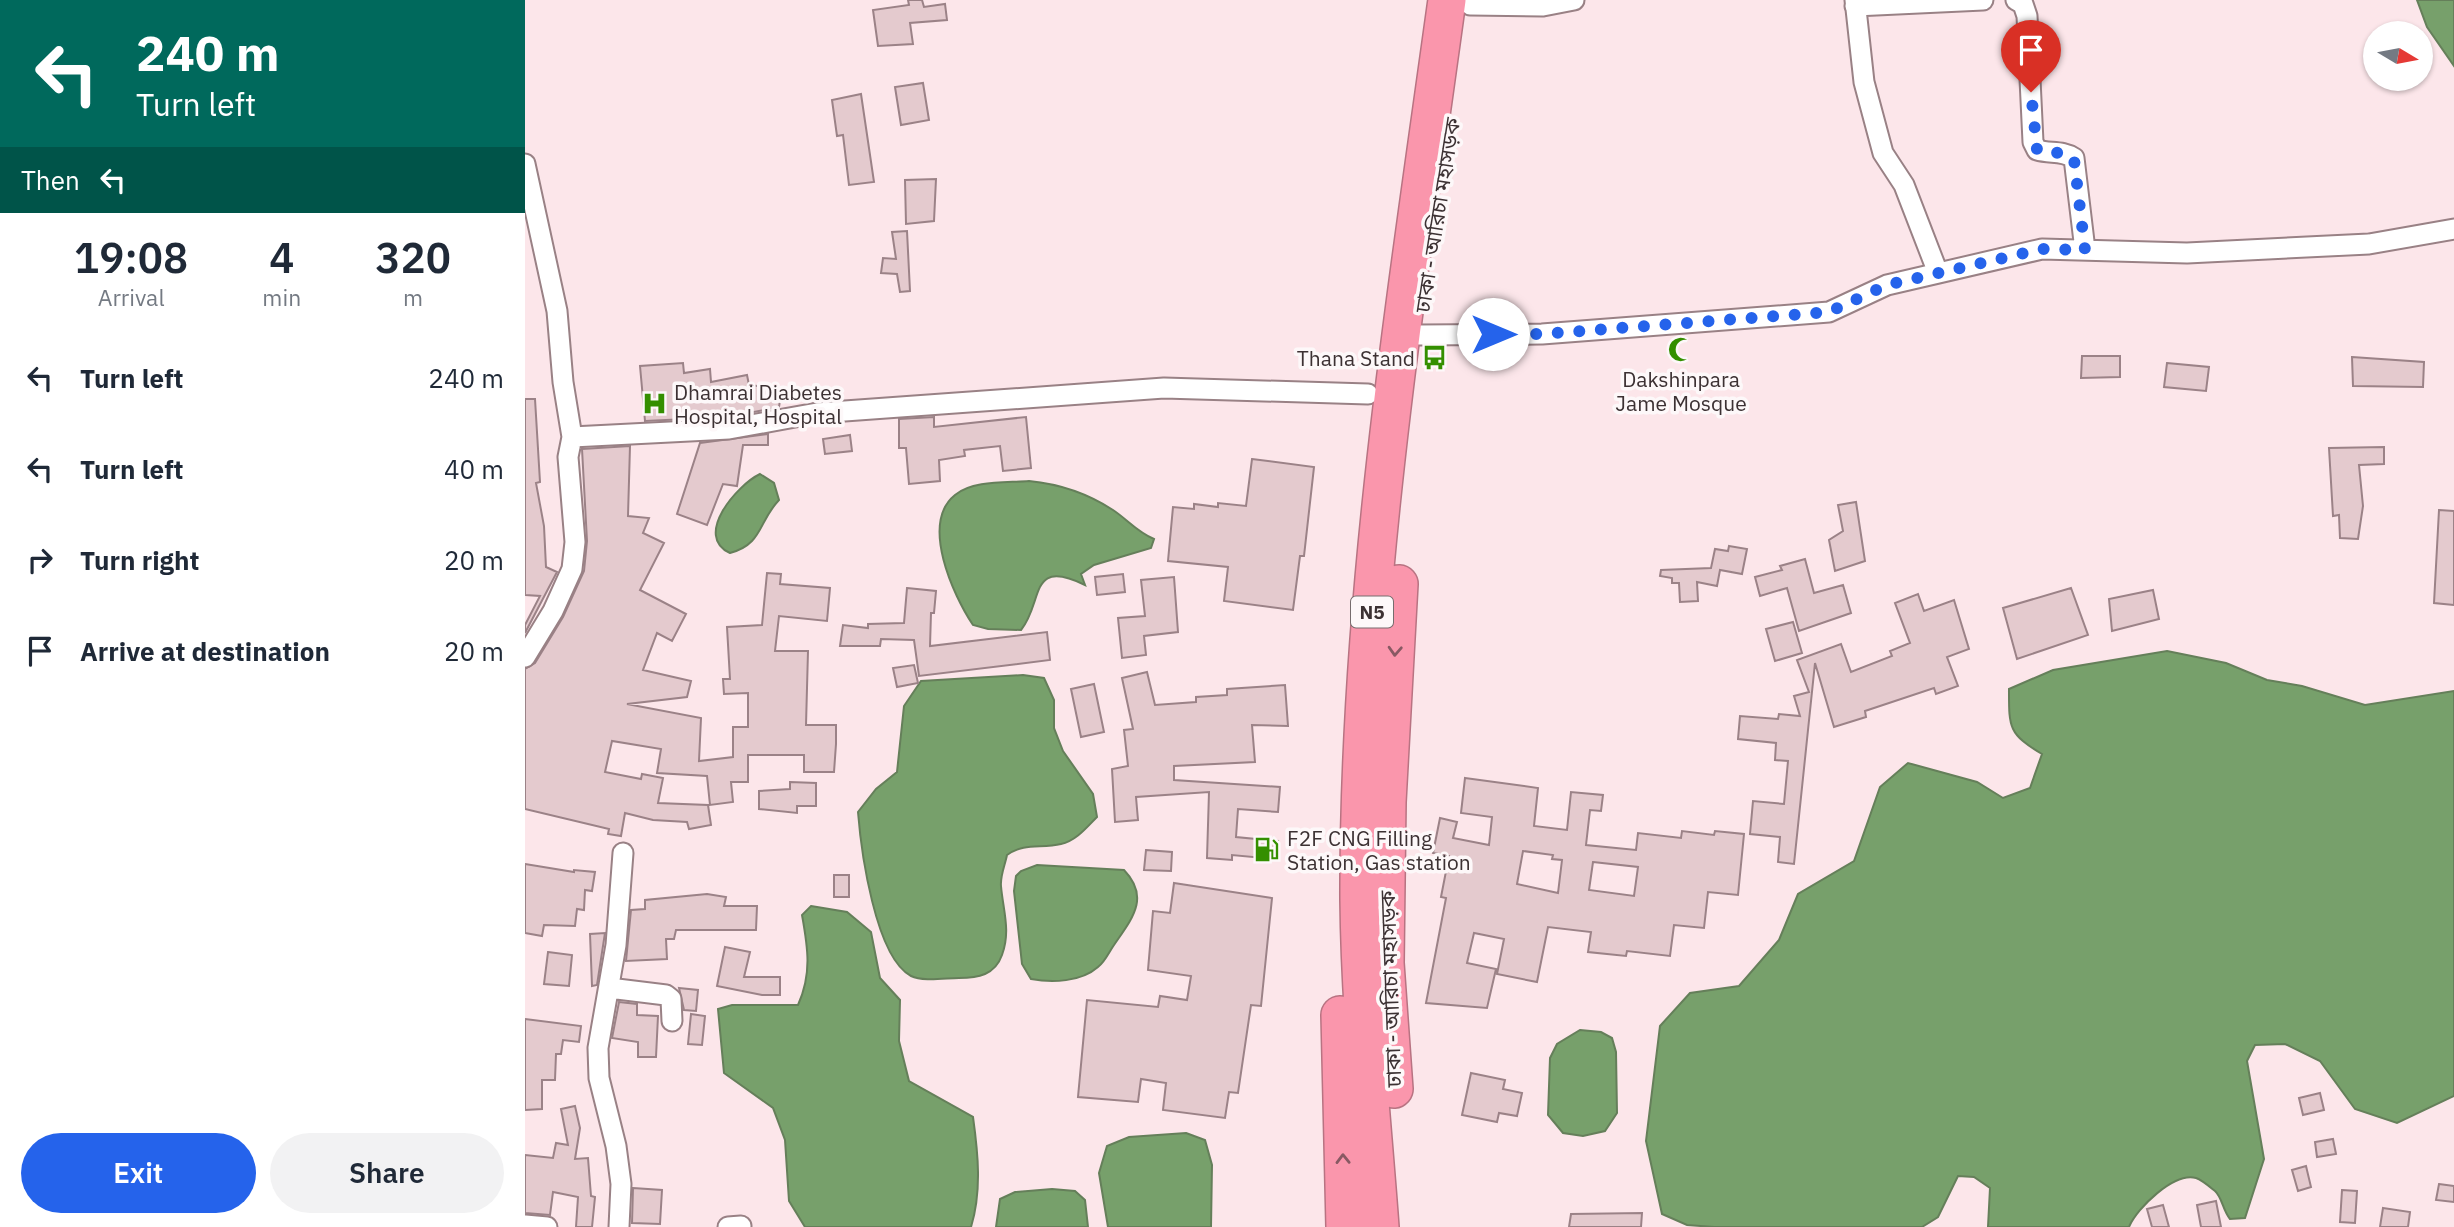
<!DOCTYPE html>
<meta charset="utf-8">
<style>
body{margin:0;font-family:"IBM Plex Sans","Noto Sans Bengali",sans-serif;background:#f2f2f3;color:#1f2937;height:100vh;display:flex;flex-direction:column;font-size:26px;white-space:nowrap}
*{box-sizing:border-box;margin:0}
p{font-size:23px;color:#747a83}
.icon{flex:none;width:38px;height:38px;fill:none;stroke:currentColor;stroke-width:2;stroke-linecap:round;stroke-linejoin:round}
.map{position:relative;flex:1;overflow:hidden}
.sheet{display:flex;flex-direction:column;background:#fff;width:525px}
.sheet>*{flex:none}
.top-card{background:#00695c;color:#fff;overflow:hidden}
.needle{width:46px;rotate:100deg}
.buttons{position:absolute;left:1838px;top:21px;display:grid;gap:14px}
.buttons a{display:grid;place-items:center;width:70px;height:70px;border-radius:50%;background:#fff;box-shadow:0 2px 5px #0004;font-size:35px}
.pin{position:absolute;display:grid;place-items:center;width:60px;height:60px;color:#fff;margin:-72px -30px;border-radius:50% 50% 50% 0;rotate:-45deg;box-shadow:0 0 7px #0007}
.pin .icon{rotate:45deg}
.me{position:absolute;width:77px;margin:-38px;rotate:90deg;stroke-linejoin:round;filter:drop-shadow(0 0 5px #0008)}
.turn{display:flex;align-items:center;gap:24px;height:147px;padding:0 21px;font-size:32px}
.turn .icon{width:91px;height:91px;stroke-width:2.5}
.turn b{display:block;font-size:49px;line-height:60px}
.then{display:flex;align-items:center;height:66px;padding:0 21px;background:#0003;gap:14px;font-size:26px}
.eta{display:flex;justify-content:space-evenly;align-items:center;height:119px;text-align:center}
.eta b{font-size:42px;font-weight:600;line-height:49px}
.button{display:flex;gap:14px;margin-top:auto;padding:14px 21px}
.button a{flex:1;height:80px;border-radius:42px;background:#2563eb;color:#fff;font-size:28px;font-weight:600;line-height:80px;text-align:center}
.button a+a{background:#f2f2f3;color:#1f2937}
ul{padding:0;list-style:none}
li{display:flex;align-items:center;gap:21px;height:91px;padding:0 21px}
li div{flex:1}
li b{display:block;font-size:26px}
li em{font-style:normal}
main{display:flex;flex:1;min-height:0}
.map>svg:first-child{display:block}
.water{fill:#77a06b;stroke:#657f5a;stroke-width:2}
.building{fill:#e4cace;stroke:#9b8287;stroke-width:2;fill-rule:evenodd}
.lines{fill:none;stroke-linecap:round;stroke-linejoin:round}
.street-casing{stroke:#998185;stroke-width:23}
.highway-casing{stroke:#b87382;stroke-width:40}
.street{stroke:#fff;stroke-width:19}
.highway{stroke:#fa96ac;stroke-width:37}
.oneway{stroke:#885963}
.route{stroke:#2563eb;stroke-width:12;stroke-dasharray:0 21.6}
.labels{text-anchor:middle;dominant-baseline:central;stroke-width:7;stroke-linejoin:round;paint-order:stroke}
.shield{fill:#fdf8f9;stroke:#766d6e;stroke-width:2}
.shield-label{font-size:19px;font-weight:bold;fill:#3c3133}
.street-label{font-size:21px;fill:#3c3133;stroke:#fdf8f9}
.poi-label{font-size:21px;fill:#3c3133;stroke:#fdf8f9;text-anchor:start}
</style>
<main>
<section class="sheet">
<div class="top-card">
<div class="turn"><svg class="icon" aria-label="left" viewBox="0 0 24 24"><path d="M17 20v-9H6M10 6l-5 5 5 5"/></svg><div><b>240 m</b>Turn left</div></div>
<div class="then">Then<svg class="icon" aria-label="left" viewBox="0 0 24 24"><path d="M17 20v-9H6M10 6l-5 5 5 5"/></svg></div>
</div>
<div class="eta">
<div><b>19:08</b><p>Arrival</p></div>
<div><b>4</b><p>min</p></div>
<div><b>320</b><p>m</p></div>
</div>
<ul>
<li><svg class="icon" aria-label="left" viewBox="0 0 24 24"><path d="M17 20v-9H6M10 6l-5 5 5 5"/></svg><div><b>Turn left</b></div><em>240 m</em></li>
<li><svg class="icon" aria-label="left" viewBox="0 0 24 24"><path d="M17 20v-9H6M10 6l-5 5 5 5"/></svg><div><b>Turn left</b></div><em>40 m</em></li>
<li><svg class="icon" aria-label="right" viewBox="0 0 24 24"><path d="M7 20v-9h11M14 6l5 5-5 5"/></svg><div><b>Turn right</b></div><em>20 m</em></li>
<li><svg class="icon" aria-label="arrive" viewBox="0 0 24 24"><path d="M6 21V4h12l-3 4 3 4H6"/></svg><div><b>Arrive at destination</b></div><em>20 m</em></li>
</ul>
<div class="button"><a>Exit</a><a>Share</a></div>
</section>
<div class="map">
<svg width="1929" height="1227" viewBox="0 0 1929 1227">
<rect width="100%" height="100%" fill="#fce6ea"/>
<path class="water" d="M1892 0H1929V66L1902 27Z
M235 474 249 483 254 500C233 522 238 544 205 553 168 536 212 485 235 474Z
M504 481C535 484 562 493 588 510 603 520 612 532 629 539L626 548 569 565 556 574 560 585C503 557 519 602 496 630L463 629 448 625C428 595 395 523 430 495 448 480 482 483 504 481Z
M1642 651 1701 663 1742 680 1777 686 1840 705 1929 691V1096L1872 1123 1830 1109 1795 1061 1760 1044 1730 1045 1722 1061 1739 1159 1720 1218 1705 1219C1698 1211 1697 1197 1690 1191 1685 1187 1677 1180 1671 1178 1649 1172 1612 1208 1604 1227H1463L1465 1188 1449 1177 1433 1176 1413 1217 1397 1227H1189L1162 1225 1137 1214 1121 1141 1135 1026 1165 993 1214 986 1254 940 1273 894 1329 861 1355 787 1383 763 1452 782 1478 798 1505 788 1517 754C1483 734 1484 727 1484 689L1528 670Z
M498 675 519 678 529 700V728L538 751 568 794 572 817C562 827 551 841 536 844 516 849 500 842 482 855 480 865 475 876 476 886 478 910 486 931 477 955 470 975 453 978 434 978 421 978 398 982 386 976 350 957 336 850 333 812L351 789 372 772 379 706 396 681Z
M512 865 599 870C626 898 606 920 589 945 584 952 580 962 573 967 556 982 527 983 506 979L497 964 489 891 491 876 496 871Z
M286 906 322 912 346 932 355 978 375 1000 374 1041 384 1081 448 1117C453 1153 457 1191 446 1227H280L264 1201 260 1140 248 1108 199 1073 193 1009 207 1005H273C287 974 283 948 277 915Z
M1055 1030 1076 1032 1087 1038 1091 1052 1092 1113 1080 1131 1058 1136 1038 1133 1023 1115 1025 1058 1032 1044Z
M661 1133 680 1140 687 1165 686 1227H583L574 1173 582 1146 604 1137Z
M527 1189 550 1191 560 1200 563 1227H471L475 1199 490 1192Z"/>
<path class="building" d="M383 0H397L399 7 420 4 422 20 385 23 388 44 353 46 348 10 384 5Z
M398 83 404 120 376 125 370 87Z
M336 94 349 182 324 185 318 135 312 136 307 100Z
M411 179 409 221 381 224 380 180Z
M382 231 385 291 375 292 372 274 356 273 358 258 371 259 367 232Z
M1557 356H1595V377L1556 378Z
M1827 357 1899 362 1898 387 1828 386Z
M158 363 159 373 185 369 186 382 222 375 224 385 257 389 254 407 203 417 120 421 115 366Z
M1642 363 1684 367 1681 391 1639 387Z
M0 399H10L15 482 11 483 19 526 21 567 32 572 0 633V625L15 596 0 595Z
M409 417V427L501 417 506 468 478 471 475 446 439 450 440 456 414 460 415 481 384 484 381 448H374V419Z
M243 434V445H218L212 486 198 484 182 525 152 514 175 443Z
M325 435 327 451 300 454 298 439Z
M105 446 103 516 124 518 118 533 139 543 115 590 161 614 147 641 132 633 118 670 166 681 162 697 102 704 176 718 174 761 208 757V727H223V693L199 694 198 679H205L202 627 237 625 242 573 256 574 255 584 305 588 302 621 254 616 250 651H283L281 725H311V744L309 772H279V755H223V782H206L208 802 185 805 182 776 132 773 136 749 87 741 80 772 116 779 117 774 138 778 133 803 183 805 186 825 164 829 162 822 128 820 100 813 96 836 83 834 84 829 0 809V669L10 663 38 617 59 571 62 541 57 449Z
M1859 447V464L1834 465 1838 506 1833 539 1815 538 1814 515 1808 516 1804 448Z
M727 459 789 467 779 556H775L768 610 699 601 703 567 643 561 648 507 669 509V504L693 507V503L721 506Z
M1331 502 1340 561 1310 571 1304 540 1318 531 1313 505Z
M1914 510 1929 511V605L1909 603Z
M1204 546 1222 549 1217 574 1195 570 1192 586 1172 582 1173 601 1155 602 1154 583H1147V578L1135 576 1136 570 1186 568 1190 549 1203 551Z
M1280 559 1289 593 1318 585 1326 613 1274 631 1262 588 1235 596 1230 577 1257 570 1255 566Z
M598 574 600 592 572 595 570 577Z
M649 577 653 632 619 636 621 655 597 658 593 618 620 616 616 580Z
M382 588 411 591 409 613H406L405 646 522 632 525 660 394 676 389 640 356 639 355 646H315L318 625 343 628V624L379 623Z
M1546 588 1563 635 1492 659 1478 608Z
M1628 590 1634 619 1587 631 1584 599Z
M1393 594 1399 611 1429 600 1444 649 1422 657 1433 686 1411 694 1409 688 1340 711 1341 717 1309 727 1290 663 1269 864 1253 862 1255 837 1225 834 1228 801 1259 804 1263 761 1250 760 1251 743 1213 739 1215 716 1253 719 1254 714 1275 716 1269 696 1284 692 1272 660 1316 644 1326 672 1367 656 1365 651 1385 643 1370 603Z
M1268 622 1277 653 1250 661 1241 629Z
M389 665 393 683 372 687 368 668Z
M622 672 630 705 671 702V697L702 695V689L760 685 763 726 727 725 730 762 649 766V780L755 787 753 812 713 809 711 837 753 841 751 859 707 855V860L682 858 684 792 611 797 613 820 590 822 587 769 603 766 599 730 608 729 597 678Z
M569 684 579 732 556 737 546 689Z
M940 778 1013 788 1009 826 1042 830 1046 792 1078 795 1076 811 1065 810 1061 845 1111 850 1113 833 1156 838 1157 831 1189 835 1190 831 1219 834 1213 895 1183 892 1179 928 1149 925 1145 956 1102 951 1101 956 1063 952 1066 932 1023 927 1012 982 972 974 979 939 949 933 942 963 971 969 962 1008 901 1003 921 898 916 897 924 856 908 853 915 818 932 822 928 838 964 845 967 817 936 813ZM998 851 1028 855 1027 859 1037 860 1033 893 992 884ZM1068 862 1113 867 1109 896 1064 890Z
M265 782 291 783V806H272V813L234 809V791L265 789Z
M621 850 647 852 646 871 619 870Z
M0 864 49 872V870L70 872 67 891 60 890 59 910 52 909 50 926 19 925 17 936 0 933Z
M309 875H324V897H309Z
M649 883 747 898 736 1006 726 1005 713 1093 704 1092 700 1118 638 1110 641 1083 616 1079 613 1102 553 1097 562 1000 633 1007 635 996 662 1000 666 976 623 970 628 911 645 913Z
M182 894 201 897 199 906H232L231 930H151L149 939H141L142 959 101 961 106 910 120 909V900Z
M80 933 72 985 67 986 65 934Z
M200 947 225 952 219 977H255V995H237L192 986Z
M23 952 47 955 44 986 19 984Z
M154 988 173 990 171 1011 159 1010Z
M94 1002 112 1004V1015L133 1016 131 1057H113V1042L87 1038Z
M166 1014 180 1016 177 1045 163 1044Z
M0 1019 56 1026 54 1042 38 1040 36 1054H31L30 1080H17V1109L0 1110Z
M946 1073 980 1080 978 1089 997 1093 992 1116 974 1113 972 1122 937 1115Z
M1795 1093 1799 1110 1778 1115 1774 1098Z
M50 1106 55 1128 50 1159 63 1158 66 1196 70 1197 67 1227H51L53 1197 28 1192 25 1215 0 1213V1155L28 1158 31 1143 43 1145 36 1109Z
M1808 1139 1811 1154 1792 1157 1790 1142Z
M1781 1166 1786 1187 1773 1191 1767 1170Z
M1914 1184 1929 1186V1202L1911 1200Z
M108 1188 137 1190 135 1224 107 1223Z
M1817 1190 1832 1191 1830 1223 1815 1222Z
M1691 1201 1696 1227H1676L1672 1205Z
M1638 1205 1644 1227H1627L1622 1209Z
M1858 1208 1885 1212 1883 1227H1855Z
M1117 1213 1116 1227H1044L1046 1214Z"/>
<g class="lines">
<defs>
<path id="street" d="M1330 0 1339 82 1358 153 1379 185 1413 273
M1491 0 1498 4 1502 16 1508 142 1512 150C1525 154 1537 150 1549 158L1560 250
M945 5 1018 6 1049 0
M1330 6 1458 0
M0 164 32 311 38 382 47 437 43 457 50 542 47 569 28 611 0 657
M894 335 1017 334 1304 312 1362 285 1517 249 1662 253 1844 244 1929 229
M47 437 204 429 292 413 639 388 843 394
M84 988 141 995 146 999 147 1021
M0 1225 22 1227
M94 1227 96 1184 91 1146 74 1078 73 1048 91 945 98 853
M203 1227 216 1226"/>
<path id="highway" d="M815 1015 820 1227
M869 1089 860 963 862 802 874 584
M855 1227C847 1118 835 1009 834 899 833 597 881 298 922 0"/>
</defs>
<use href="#street" class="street-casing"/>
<use href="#highway" class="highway-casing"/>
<use href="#street" class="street"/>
<use href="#highway" class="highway"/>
</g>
<defs><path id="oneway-chevron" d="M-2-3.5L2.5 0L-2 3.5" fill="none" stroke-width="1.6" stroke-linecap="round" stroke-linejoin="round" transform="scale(1.75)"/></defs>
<g class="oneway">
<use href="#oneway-chevron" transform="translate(870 651) rotate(93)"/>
<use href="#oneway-chevron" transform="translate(818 1159) rotate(-91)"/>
</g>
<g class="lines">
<path class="route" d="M968 334H1017L1304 312 1362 285 1517 249 1560 250 1549 159C1537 150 1525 154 1512 150L1506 92"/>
</g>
<defs>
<symbol id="mosque-bare" viewBox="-9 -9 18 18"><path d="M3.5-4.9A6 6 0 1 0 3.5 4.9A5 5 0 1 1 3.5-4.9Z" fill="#348f00" stroke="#fdf8f9" stroke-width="2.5" paint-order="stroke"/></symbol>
<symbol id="bus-bare" viewBox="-9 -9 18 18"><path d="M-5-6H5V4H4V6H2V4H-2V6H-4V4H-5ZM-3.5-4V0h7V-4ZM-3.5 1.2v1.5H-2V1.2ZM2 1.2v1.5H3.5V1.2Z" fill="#348f00" stroke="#fdf8f9" stroke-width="2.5" paint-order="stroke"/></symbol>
<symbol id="hospital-bare" viewBox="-9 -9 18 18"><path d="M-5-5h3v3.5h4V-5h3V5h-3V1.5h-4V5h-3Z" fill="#348f00" stroke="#fdf8f9" stroke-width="2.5" paint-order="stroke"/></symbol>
<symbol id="fuel-bare" viewBox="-9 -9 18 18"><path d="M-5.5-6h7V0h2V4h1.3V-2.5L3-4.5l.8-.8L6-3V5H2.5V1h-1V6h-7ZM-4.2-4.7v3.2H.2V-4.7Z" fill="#348f00" stroke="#fdf8f9" stroke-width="2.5" paint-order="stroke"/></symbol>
</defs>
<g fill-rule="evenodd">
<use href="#mosque-bare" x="1138" y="332" width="35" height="35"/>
<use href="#bus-bare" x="892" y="340" width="35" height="35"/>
<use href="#hospital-bare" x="112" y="386" width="35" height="35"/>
<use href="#fuel-bare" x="724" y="832" width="35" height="35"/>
</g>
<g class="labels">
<rect class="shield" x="826" y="596.5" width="42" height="31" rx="5"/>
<g class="shield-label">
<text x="847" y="612">N5</text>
</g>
<g class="street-label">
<text transform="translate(912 215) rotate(-81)">ঢাকা - আরিচা মহাসড়ক</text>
<text transform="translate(865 989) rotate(-92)">ঢাকা - আরিচা মহাসড়ক</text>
</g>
<g class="poi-label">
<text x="890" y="358" text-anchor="end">Thana Stand</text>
<text x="1156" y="379" text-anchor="middle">Dakshinpara<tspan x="1156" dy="24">Jame Mosque</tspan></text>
<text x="149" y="392">Dhamrai Diabetes<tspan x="149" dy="24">Hospital, Hospital</tspan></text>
<text x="762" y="838">F2F CNG Filling<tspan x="762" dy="24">Station, Gas station</tspan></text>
</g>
</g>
</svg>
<div class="buttons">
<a><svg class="needle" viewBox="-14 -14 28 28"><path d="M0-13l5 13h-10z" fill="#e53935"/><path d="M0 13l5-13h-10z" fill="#747a83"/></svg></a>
</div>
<div class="pin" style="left:1506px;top:92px;background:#d93025"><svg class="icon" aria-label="arrive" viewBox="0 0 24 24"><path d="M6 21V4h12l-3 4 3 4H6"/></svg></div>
<svg class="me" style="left:968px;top:334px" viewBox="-20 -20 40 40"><circle r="19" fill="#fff"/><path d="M0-13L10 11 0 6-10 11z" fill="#2563eb"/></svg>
</div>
</main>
